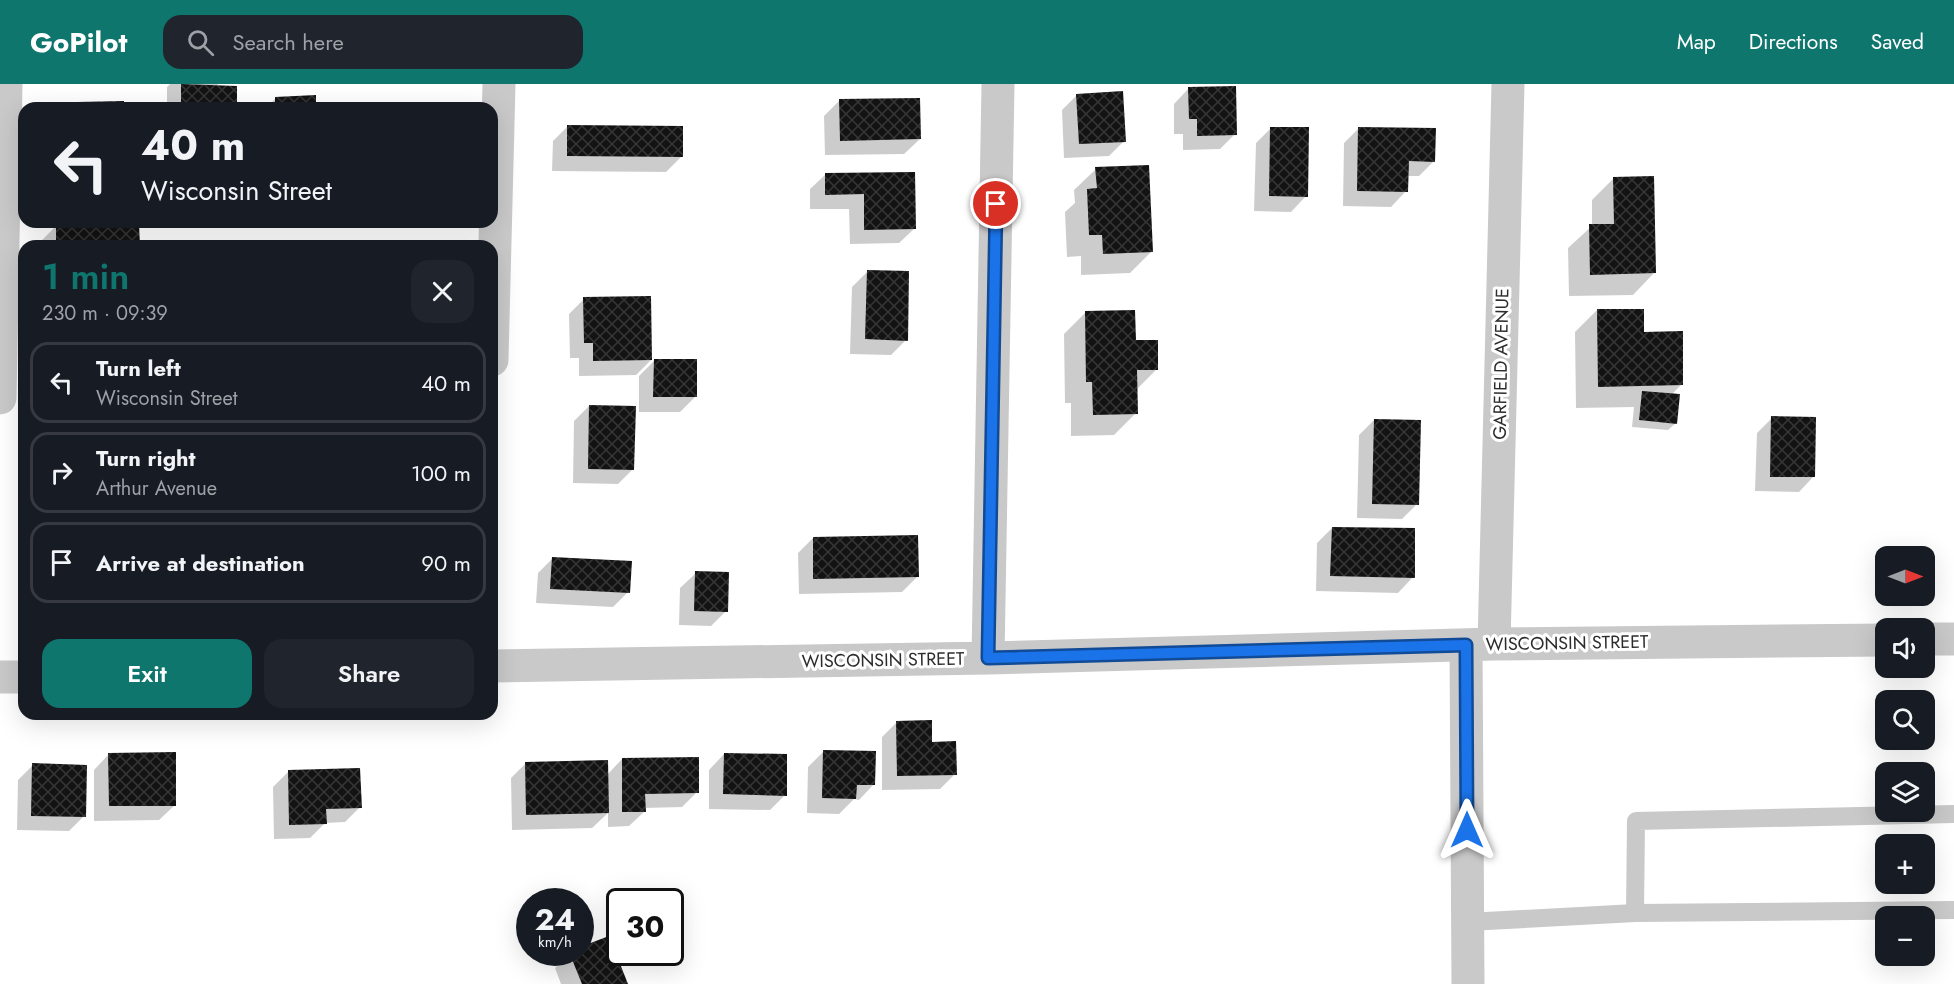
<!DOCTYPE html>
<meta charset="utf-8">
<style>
body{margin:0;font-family:Jost,sans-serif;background:#20242c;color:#f1f3f6;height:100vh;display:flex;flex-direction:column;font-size:22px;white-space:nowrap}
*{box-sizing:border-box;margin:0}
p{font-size:20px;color:#9ea1a6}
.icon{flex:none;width:33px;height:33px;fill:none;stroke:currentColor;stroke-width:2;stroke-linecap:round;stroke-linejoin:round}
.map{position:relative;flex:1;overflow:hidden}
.panel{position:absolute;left:18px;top:156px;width:480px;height:480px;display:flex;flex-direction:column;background:#171b24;border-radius:18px;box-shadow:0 6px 24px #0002}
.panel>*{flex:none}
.banner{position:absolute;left:18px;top:18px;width:480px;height:126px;border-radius:18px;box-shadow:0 6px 24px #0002;background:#171b24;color:#f1f3f6;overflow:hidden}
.needle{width:39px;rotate:90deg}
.tools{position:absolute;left:1875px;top:462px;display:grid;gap:12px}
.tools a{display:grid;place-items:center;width:60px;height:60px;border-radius:12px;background:#171b24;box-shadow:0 6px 24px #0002;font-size:30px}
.speed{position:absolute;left:516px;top:804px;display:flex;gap:12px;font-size:30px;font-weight:700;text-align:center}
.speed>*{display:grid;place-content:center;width:78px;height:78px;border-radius:50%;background:#171b24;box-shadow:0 6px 24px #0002;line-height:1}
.speed small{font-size:15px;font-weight:400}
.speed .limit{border:3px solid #111;border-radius:9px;background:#fff;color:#111}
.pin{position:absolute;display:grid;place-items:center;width:51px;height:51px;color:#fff;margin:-26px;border:3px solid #fff;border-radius:50%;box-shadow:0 2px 6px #0007}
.me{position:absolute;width:66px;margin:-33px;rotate:0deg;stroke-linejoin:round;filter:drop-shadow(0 0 4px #0008)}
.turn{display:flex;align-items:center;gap:21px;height:126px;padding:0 24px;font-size:27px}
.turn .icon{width:78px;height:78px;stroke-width:2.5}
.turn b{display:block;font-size:42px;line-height:51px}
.round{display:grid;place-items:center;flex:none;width:63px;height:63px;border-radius:18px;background:#20242c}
.overview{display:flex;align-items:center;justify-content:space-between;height:102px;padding:0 24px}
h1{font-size:36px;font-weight:600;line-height:45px;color:#0f766e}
.cta{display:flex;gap:12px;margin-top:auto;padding:12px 24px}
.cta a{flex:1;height:69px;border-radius:18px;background:#0f766e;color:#fff;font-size:24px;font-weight:600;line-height:69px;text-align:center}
.cta a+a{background:#20242c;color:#f1f3f6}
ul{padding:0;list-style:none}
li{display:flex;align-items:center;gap:18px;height:81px;margin:0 12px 9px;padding:0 12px;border:3px solid #363941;border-radius:18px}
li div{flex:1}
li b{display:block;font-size:22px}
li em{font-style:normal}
header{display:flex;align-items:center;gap:36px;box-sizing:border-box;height:84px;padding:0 30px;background:#0f766e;color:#fff}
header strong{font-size:28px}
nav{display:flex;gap:33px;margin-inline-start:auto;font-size:21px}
.search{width:420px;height:54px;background:#20242c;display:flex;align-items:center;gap:15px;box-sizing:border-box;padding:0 21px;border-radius:18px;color:#9ea1a6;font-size:22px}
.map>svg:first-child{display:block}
.shadow{fill:#0003}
.building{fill:url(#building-cross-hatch)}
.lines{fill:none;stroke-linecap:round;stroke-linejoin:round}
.lane{stroke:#c9c9c9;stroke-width:18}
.street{stroke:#c9c9c9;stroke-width:33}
.route-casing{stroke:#114b97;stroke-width:15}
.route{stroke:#1a73e8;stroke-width:10}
.labels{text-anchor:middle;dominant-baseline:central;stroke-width:6;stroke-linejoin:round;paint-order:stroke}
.street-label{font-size:18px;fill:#2c2c2c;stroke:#fff}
</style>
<header>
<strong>GoPilot</strong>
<div class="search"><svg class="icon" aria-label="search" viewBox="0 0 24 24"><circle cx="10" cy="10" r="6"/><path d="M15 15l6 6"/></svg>Search here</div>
<nav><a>Map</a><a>Directions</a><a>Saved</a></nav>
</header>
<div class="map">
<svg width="1954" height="900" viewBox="0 0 1954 900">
<defs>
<pattern id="building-cross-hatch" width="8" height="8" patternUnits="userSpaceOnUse" patternTransform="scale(1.5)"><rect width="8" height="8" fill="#131313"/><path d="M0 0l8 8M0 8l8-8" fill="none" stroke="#363636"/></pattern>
</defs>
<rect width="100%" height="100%" fill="#fff"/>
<path class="shadow" d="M170 0H218V3L235 24H167V3Z
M1189 4 1235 50 1220 65 1183 66V50H1174V20Z
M1077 11 1124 57 1109 72 1064 74 1062 26Z
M276 14 315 24H266Z
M839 17 920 55 904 70 825 71 824 32Z
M568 42 681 73 666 88 552 87 553 57Z
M1271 44 1306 112 1291 128 1254 127 1256 59Z
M1359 44 1434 77 1419 92H1407L1406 107 1391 123 1343 122 1344 59Z
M1096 85 1152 167 1130 189 1081 191V172L1067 173 1065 128 1075 119 1074 106Z
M913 89 915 144 899 159 850 160 849 125H810V105L826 90Z
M1614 94 1654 189 1633 211 1569 212 1568 164 1592 142V116Z
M56 142 138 162H41V157Z
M867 188 906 256 891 271 850 270 852 203Z
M584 215 651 276 636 291 579 292V274H570L569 230Z
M1597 226 1643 249 1682 300 1671 311 1676 339 1668 346 1632 343 1634 323 1576 324 1575 248Z
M1086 228 1135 258 1157 285 1136 306V329L1114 351 1071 352V319H1065L1064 250Z
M654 277 695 313 680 328H639V292Z
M589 322 633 385 618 400 573 399 574 337Z
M1772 334 1814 392 1799 408 1755 407 1757 349Z
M1374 336 1417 420 1402 435 1357 434 1359 351Z
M1332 444 1413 493 1398 509 1316 507 1317 459Z
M813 454 917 493 902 508 799 510 798 469Z
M553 474 628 508 613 523 536 519 538 489Z
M696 489 726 527 711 542 679 541 680 504Z
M897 638 931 659 955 690 940 705 882 706V653Z
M823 668 874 700 859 716 854 715 839 730 807 729 808 683Z
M109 670 175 721 159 736 94 737V686Z
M724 670 785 711 770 726 709 725V686Z
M622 675 697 708 682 723 644 724 645 727 629 742 608 743V729L592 744 512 746 511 694 526 679 607 691Z
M33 681 84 732 69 747 17 746 18 696Z
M288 688 360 723 345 738 325 739 310 754 274 755 273 703Z
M570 869 627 900H561L555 884Z"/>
<path class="building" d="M181 0 237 2V24H181Z
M1236 2 1237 51 1197 52V35H1189L1188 3Z
M1123 7 1126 58 1079 60 1076 10Z
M316 11V24H275V13Z
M920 14 921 55 840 57 839 15Z
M124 17V24H77V18Z
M567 41 683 42V73L567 72Z
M1270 43H1309L1308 113 1269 112Z
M1358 43 1436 44 1435 78 1409 77 1408 108 1357 107Z
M1149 81 1153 168 1103 170 1102 151H1089L1087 105 1097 104 1095 83Z
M915 88 916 145 864 146V110L825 111V89Z
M1654 92 1656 189 1590 191 1589 140H1614L1613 93Z
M139 139 140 162H56V141Z
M867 186 909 187 908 257 865 255Z
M651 212 652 276 593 277V259H584L583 213Z
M1597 225H1644V248L1683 247V301L1598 303Z
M1135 226 1136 256H1158V286H1137L1138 330 1093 331 1092 298H1086L1085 227Z
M654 275H697V313H653Z
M1642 307 1680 310 1677 340 1639 336Z
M589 321 636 322 634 386 588 385Z
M1771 332 1816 333 1815 393H1770Z
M1374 335 1421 336 1419 421 1372 420Z
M1332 443 1415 444V494L1330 492Z
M918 451 919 493 813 495V453Z
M552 473 632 477 630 509 550 505Z
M695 487 729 488 728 528 694 527Z
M932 636V658L956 657 957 691 897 692 896 637Z
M823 666 876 667 875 701H857L856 715 822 714Z
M176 668V722H109L108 669Z
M724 669 787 670V712L723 710Z
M699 673V709L645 710 646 728H622V674Z
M608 676 609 729 526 731 525 678Z
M32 679 87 681 86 733 31 732Z
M360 684 362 724 326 725 327 740 289 741 288 686Z
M609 852 628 900H582L569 868H580V863Z"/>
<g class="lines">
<path class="lane" d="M1635 829 1636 737 1954 730
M1468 838 1635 829 1954 826"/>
<path class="street" d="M492 276 499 0
M0 314 6 0
M1924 555H1954
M1494 560 1508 0
M1466 561 1468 900
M988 574 998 0
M492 582 988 574 1494 560 1886 556
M0 593H24"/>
</g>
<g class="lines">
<defs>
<path id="route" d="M996 120 988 574 1466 561 1467 746"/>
</defs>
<use href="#route" class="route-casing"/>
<use href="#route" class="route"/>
</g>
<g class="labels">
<g class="street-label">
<text transform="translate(1501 280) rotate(-89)">GARFIELD AVENUE</text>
<text transform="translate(1567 559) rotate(-1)">WISCONSIN STREET</text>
<text transform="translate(883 576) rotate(-1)">WISCONSIN STREET</text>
</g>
</g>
</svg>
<div class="tools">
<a><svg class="needle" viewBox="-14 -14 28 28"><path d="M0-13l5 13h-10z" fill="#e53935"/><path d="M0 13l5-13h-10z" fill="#9ea1a6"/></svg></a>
<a><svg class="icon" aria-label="sound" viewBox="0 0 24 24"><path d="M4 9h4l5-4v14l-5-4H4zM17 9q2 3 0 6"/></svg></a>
<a><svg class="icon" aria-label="search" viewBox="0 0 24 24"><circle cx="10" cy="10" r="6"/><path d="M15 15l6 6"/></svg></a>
<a><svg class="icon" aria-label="layers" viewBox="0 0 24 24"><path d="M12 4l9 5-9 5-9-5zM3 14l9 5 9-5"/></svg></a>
<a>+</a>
<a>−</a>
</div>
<div class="speed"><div>24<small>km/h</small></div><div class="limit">30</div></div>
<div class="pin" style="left:996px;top:120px;background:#d93025"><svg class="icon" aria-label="arrive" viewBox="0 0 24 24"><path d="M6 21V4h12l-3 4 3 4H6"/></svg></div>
<svg class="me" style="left:1467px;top:746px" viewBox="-20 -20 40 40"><path d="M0-17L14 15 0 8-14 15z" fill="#1a73e8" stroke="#fff" stroke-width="4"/></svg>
<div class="banner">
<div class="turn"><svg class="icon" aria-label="left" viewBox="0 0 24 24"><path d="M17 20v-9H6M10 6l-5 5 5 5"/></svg><div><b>40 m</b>Wisconsin Street</div></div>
</div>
<section class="panel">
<div class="overview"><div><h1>1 min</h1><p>230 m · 09:39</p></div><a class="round"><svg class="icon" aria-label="close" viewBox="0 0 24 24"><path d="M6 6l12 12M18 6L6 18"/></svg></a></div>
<ul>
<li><svg class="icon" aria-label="left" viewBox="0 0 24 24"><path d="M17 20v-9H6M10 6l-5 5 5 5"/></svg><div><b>Turn left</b><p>Wisconsin Street</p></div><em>40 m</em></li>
<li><svg class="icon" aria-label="right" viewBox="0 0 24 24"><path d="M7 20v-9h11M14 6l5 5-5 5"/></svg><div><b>Turn right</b><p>Arthur Avenue</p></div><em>100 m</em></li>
<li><svg class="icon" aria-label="arrive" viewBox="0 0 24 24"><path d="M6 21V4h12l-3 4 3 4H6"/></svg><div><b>Arrive at destination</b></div><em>90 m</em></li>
</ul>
<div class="cta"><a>Exit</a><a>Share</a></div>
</section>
</div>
